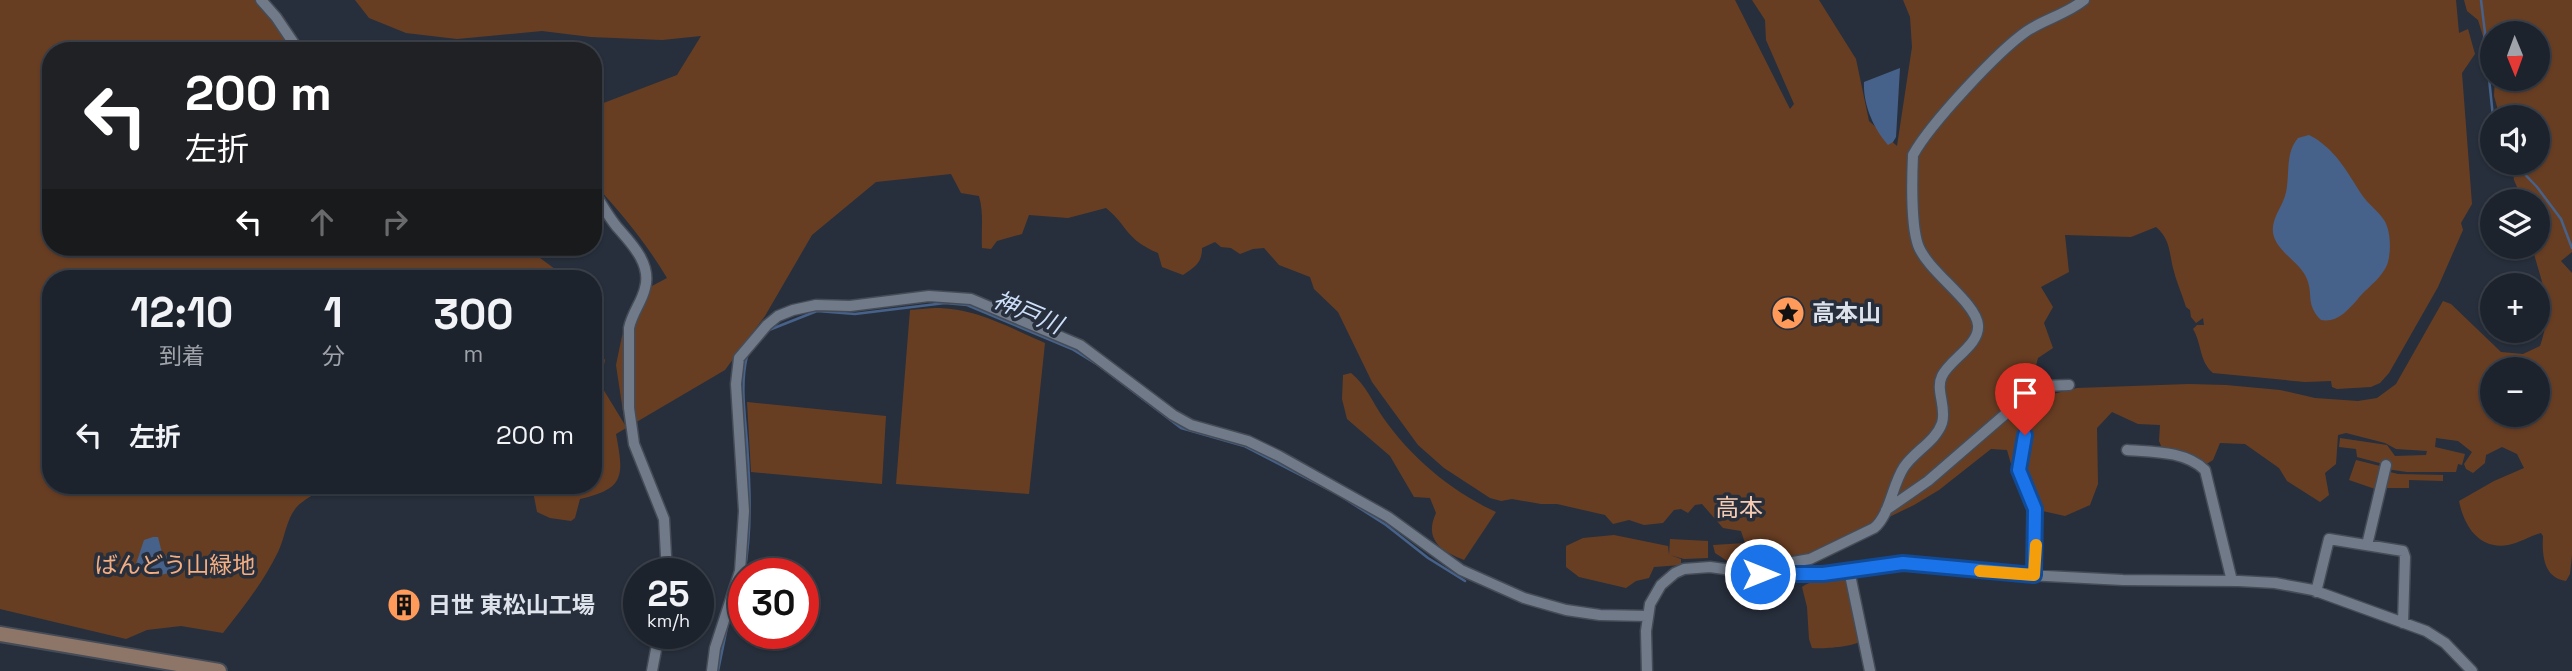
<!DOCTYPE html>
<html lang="ja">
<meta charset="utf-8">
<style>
body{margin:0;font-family:"Space Grotesk","Noto Sans JP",sans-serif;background:#252b35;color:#f1f3f6;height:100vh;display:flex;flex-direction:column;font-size:26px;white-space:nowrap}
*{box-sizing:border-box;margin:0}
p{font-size:23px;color:#a0a4aa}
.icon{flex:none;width:38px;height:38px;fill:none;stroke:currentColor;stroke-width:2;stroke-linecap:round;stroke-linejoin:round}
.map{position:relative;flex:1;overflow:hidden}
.sheet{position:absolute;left:42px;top:270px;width:560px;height:224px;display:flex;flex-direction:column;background:#1d232d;border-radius:28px;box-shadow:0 2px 5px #0004,0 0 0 2px #3b4049}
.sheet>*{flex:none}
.hud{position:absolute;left:42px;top:42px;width:560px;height:214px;border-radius:28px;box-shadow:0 2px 5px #0004,0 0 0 2px #3b4049;background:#202124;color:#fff;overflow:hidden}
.needle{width:46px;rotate:179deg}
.controls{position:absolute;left:2480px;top:21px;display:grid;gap:14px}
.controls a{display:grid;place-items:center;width:70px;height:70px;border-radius:50%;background:#1d232d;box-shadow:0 2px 5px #0004,0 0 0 2px #3b4049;font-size:35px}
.speed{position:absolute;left:623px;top:558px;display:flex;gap:14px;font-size:35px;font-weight:700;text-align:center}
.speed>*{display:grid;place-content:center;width:91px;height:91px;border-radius:50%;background:#1d232d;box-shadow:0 2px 5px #0004,0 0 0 2px #3b4049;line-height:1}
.speed small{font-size:18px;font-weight:400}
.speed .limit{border:10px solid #d22;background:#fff;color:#111}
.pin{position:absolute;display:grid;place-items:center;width:60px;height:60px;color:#fff;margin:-72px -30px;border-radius:50% 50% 50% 0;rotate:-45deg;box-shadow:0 0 7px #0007}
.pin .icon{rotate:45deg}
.me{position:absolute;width:77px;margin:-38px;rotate:90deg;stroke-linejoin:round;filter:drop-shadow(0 0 5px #0008)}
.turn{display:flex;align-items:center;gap:24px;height:147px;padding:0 28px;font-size:32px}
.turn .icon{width:91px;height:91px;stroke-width:2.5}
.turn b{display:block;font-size:49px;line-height:60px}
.lanes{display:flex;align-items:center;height:66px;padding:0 28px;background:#0003;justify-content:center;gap:35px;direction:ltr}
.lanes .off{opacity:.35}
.eta{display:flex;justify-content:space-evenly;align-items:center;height:119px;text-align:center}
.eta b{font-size:42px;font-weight:800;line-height:49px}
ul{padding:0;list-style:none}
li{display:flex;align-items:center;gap:21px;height:91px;padding:0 28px}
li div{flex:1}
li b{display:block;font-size:26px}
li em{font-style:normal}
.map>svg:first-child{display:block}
.green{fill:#683e23;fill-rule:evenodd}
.water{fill:#47628a}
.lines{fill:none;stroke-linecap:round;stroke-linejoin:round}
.stream{stroke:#47628a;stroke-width:2.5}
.street-casing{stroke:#454c57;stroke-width:13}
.secondary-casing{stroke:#454c57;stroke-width:18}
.street{stroke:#707a89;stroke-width:10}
.secondary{stroke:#8d7668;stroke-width:14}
.route-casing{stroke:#114b97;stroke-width:18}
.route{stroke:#1a73e8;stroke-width:12}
.slow{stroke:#f59e0b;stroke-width:12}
.labels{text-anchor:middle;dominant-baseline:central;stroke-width:7;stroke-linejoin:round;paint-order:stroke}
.poi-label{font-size:23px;font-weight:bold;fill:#dde2eb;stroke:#272f3c;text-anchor:start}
.park-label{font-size:23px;fill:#f5ae82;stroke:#272f3c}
.water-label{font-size:24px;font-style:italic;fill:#cddff9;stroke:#272f3c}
.neighbourhood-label{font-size:24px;fill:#f6cbb1;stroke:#272f3c}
</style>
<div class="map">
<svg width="2572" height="671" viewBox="0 0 2572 671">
<rect width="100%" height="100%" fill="#272f3c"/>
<path class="green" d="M0 0H258L296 51H51V247H531L536 255 567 278H51V485H351C335 487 313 492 301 503 286 515 286 536 278 552 264 581 243 608 223 633L181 626 147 630 126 639 0 609Z
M355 0H1735L1790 109 1794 104 1766 40 1765 20 1752 0H1819L1856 59 1869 121 1897 146 1912 47 1910 17 1903 0H2456L2459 33 2468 29 2475 54 2462 73 2472 204 2461 223 2463 230 2438 287 2389 373 2380 383 2371 387 2337 389 2332 387 2331 381 2305 382 2213 373C2199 361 2202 344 2193 329L2197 325H2204L2203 318 2196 323 2191 317 2190 310 2186 307C2182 294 2176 281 2173 268 2169 251 2170 239 2156 227L2131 237 2065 235 2069 272 2041 287 2053 307 2044 323 2053 348 2038 358 2031 385 2045 396 2077 388 2189 384 2226 385 2280 390 2315 398 2358 401 2377 398 2396 384 2443 301 2451 304 2501 352 2523 354 2540 346C2554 307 2542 284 2532 247H2538V201H2523L2514 180 2512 163H2538V117H2500L2494 96 2495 79H2538V33H2492V65L2478 20 2467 11 2464 0H2572V252L2561 261 2572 273V555L2570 574 2566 581C2543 578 2542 554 2543 536L2541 533C2530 536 2519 543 2508 545 2479 550 2464 526 2459 501L2494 481 2524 468 2517 454 2502 447 2486 455 2485 463 2473 473 2466 469 2464 464 2472 452 2458 441 2436 438 2435 447 2465 454 2462 465 2458 464 2456 472H2407L2386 469 2387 465 2357 457 2356 449 2339 447 2340 438 2387 445 2395 456 2426 455 2427 451 2396 449 2385 443 2346 433 2338 435 2336 464 2325 473 2329 495 2320 502 2287 481 2279 468 2245 444 2220 443 2213 460 2202 467 2184 459 2166 458 2159 441 2160 425 2138 424 2112 412 2097 428 2098 484 2090 505 2065 516 2038 510 2017 485 2007 450 1991 449 1939 490 1914 505 1809 556 1732 564 1715 553 1713 545 1745 543 1741 531 1723 528 1702 504 1695 505 1688 513 1681 509 1674 510 1663 523 1644 525 1629 520 1613 524 1605 515 1557 504H1541L1512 499 1501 501 1490 498 1444 468 1418 445 1372 382 1338 312 1314 289 1310 277 1279 265 1264 248 1253 249 1240 254 1231 248 1221 247 1215 242 1202 248C1202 263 1195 267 1183 275L1162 267 1158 253C1125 239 1129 227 1106 208L1068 218 1029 215 1022 234 997 241 991 249 982 248C981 229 984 214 979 196L961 193 951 174 876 182 812 235 765 316 725 370 616 434C624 476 625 489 580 499L575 518 571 521 550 518 537 512 533 491 498 485H593V344L605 360 600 384 625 425 616 365 622 336 650 287 667 278C646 243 621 212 593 183V107L677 75 701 36 662 40 591 37 542 31 457 39 406 33 369 18ZM2492 369H2538V415H2492Z
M934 308C976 308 1008 327 1045 343L1029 494 896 484 910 310Z
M1351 373C1366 385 1372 401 1382 416 1411 458 1451 491 1496 512L1464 560C1440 551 1424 539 1436 513L1430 498 1414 497 1390 456 1347 419 1342 399 1343 375Z
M747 402 886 416 882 484 751 472Z
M2356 460 2384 467 2378 490 2349 480Z
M2386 471 2398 474 2443 475V481L2409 480V488H2382Z
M1614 535 1668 546 1669 555 1670 539 1708 541V558L1684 559 1670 555 1681 559V565L1654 567 1649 578 1636 581 1626 588 1579 577 1566 567V546L1583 538Z
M1829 577H1845L1849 584 1859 642C1851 647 1822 649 1812 648L1809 639 1807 607 1802 587C1811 580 1820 583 1829 577Z"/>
<path class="water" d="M1900 68 1896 137 1893 142 1888 145C1873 128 1863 104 1864 82Z
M2309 135C2335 148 2347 172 2362 195 2368 204 2378 211 2384 220 2391 231 2391 250 2388 262 2383 278 2367 287 2357 300 2347 311 2337 323 2321 320 2304 303 2315 293 2305 275 2297 261 2280 253 2274 237 2269 222 2281 209 2285 196 2291 177 2284 154 2298 138Z
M153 537H158L162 553 177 563 175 571 151 578 135 567 144 540Z"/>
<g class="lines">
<path class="stream" d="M2481 0 2485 33 2482 49 2483 66 2489 78 2493 117
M2514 163 2537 187 2561 219 2572 248
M769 330 817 311 855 314 945 303 967 305 1072 349 1098 365 1181 428 1244 446 1339 495 1386 525 1428 558 1465 581
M744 574C752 531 750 487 747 443 745 415 740 384 747 356
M718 671 727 627 744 576"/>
<defs>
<path id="street" d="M261 0 276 17 299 51
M593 190C600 202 608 216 617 227 631 243 652 264 645 288 642 302 632 313 629 328V408L634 444 664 519 667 574
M2025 435 2019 470 2035 509 2034 575
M2127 450C2154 452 2185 451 2205 470L2232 581
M1886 510 1928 481 2032 391 2043 386 2069 385
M2367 545 2386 465
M1746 570 1810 559 1874 528C1890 515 1892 485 1904 467 1915 451 1936 441 1942 423 1947 407 1935 390 1942 376 1950 359 1980 345 1978 325 1976 302 1927 271 1918 245 1911 225 1912 177 1913 155 1930 124 1998 51 2027 31 2045 19 2067 14 2084 0
M1849 570 1870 671
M2316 592 2329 539 2403 551 2405 557 2403 623
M652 671 659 634
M712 671 715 648 740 571 744 511 736 384 739 358 767 325 778 316 793 310 816 305 850 306 929 296 971 299 1080 345 1173 415 1191 425 1248 441 1279 456 1388 517 1461 570 1524 598 1566 610 1600 615 1648 616
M1647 671 1646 631 1650 604 1661 585 1675 573 1684 569 1710 567 1760 574H1823L1903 563 2025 575 2123 580 2239 581 2275 583 2313 590 2426 631 2445 643 2472 671"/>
<path id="secondary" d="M0 634 219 671"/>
</defs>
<use href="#street" class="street-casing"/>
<use href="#secondary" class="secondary-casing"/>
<use href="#street" class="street"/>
<use href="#secondary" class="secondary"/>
</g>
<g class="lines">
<defs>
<path id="route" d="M1760 574H1823L1903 563 2034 575 2035 509 2019 470 2025 435"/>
</defs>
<use href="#route" class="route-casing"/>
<use href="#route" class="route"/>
<path class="slow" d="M1980 571 2034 575 2036 545"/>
</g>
<defs>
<symbol id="sight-disc" viewBox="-11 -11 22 22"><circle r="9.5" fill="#ff9b5a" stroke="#272f3c"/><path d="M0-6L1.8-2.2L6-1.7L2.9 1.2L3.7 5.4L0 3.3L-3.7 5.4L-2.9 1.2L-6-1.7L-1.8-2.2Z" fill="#111"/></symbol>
<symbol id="building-disc" viewBox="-11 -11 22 22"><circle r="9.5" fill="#ff9b5a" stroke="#272f3c"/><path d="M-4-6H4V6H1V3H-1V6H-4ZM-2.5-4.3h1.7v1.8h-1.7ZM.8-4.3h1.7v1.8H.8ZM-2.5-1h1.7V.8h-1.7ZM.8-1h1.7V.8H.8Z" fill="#111"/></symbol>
</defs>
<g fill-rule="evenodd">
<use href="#sight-disc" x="1769" y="294" width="38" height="38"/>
<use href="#building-disc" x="385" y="586" width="38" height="38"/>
</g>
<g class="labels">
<g class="poi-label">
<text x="1812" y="313">高本山</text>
<text x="428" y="605">日世 東松山工場</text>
</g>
<g class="park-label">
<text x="175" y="565">ばんどう山緑地</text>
</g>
<g class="water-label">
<text transform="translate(1028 312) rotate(23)">神戸川</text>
</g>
<g class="neighbourhood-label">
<text x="1739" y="507">高本</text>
</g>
</g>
</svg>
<div class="controls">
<a><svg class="needle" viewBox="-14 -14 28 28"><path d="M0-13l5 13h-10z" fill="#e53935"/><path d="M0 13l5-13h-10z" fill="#a0a4aa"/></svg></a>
<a><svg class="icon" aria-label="sound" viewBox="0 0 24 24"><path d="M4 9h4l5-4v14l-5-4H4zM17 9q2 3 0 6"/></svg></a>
<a><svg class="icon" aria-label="layers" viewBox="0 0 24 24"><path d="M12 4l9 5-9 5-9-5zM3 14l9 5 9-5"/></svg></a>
<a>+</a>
<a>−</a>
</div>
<div class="speed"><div>25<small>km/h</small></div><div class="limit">30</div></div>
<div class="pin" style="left:2025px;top:435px;background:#d93025"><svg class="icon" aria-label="arrive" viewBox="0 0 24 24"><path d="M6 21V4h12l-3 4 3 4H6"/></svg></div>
<svg class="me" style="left:1760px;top:574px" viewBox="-20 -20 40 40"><circle r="17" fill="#1a73e8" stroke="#fff" stroke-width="3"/><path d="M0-11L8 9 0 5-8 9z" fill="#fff"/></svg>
<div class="hud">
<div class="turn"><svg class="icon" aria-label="left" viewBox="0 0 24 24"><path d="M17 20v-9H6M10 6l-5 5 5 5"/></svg><div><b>200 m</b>左折</div></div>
<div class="lanes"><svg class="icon" aria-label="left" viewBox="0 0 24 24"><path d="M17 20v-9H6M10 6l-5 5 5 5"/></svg><svg class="icon off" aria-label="ahead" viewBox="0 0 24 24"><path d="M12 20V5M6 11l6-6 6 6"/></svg><svg class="icon off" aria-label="right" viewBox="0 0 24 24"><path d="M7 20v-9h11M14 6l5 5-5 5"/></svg></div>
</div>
<section class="sheet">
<div class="eta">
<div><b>12:10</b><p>到着</p></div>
<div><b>1</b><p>分</p></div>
<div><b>300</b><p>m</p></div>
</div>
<ul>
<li><svg class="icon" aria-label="left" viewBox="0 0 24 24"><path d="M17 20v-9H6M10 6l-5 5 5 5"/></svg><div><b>左折</b></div><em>200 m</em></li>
</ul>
</section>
</div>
